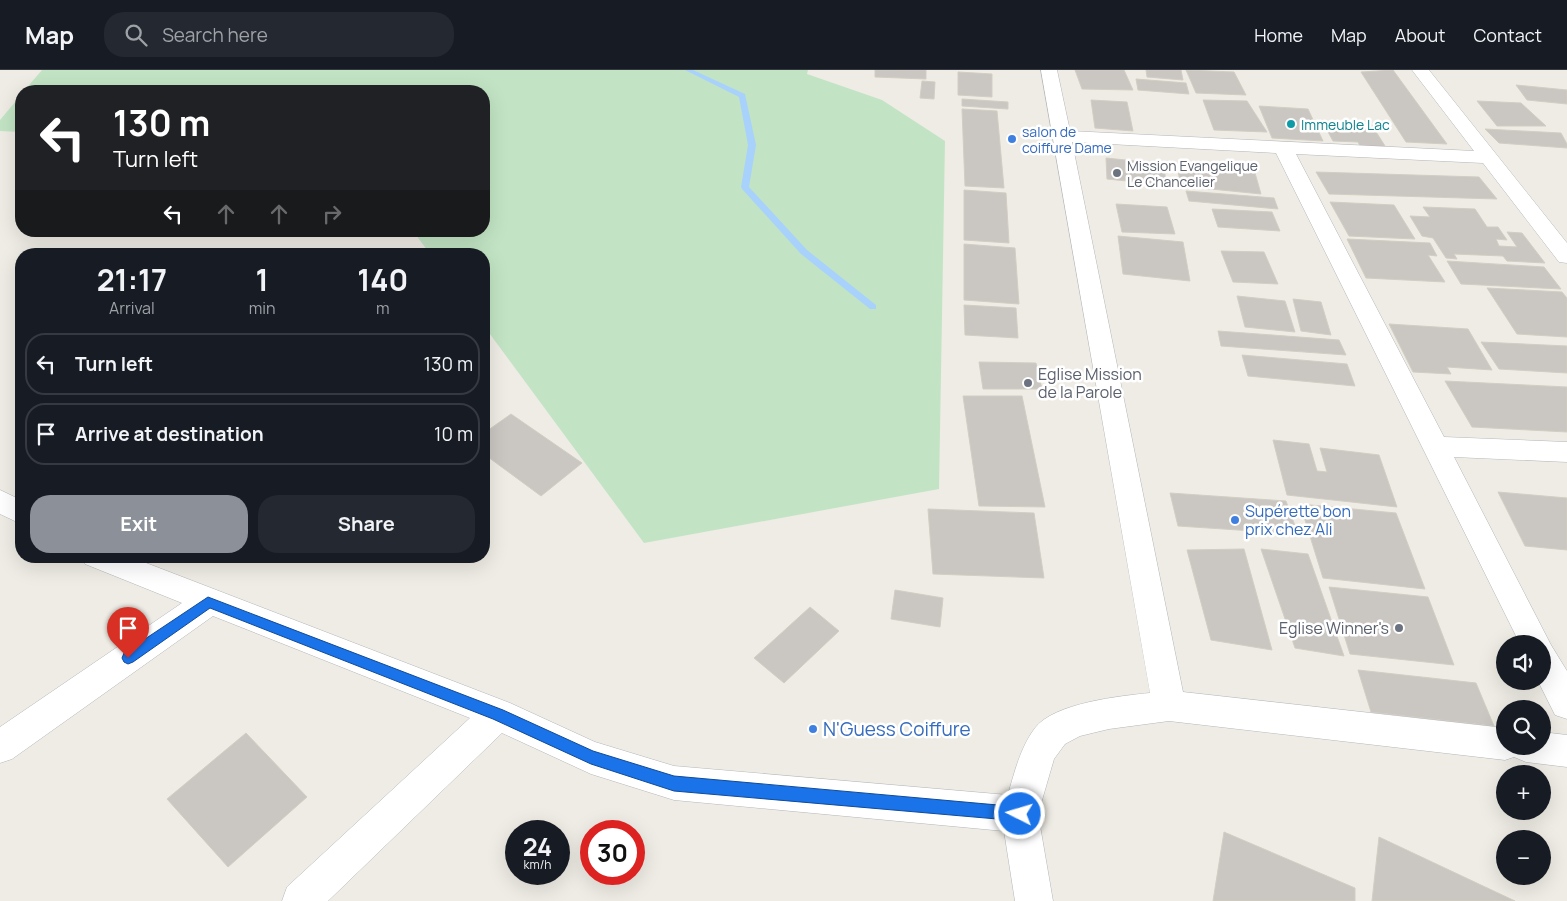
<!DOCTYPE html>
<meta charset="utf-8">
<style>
body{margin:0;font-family:Manrope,sans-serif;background:#242831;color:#f1f3f6;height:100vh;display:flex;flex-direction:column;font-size:19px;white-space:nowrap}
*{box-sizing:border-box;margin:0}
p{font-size:16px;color:#9ea1a6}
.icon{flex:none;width:28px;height:28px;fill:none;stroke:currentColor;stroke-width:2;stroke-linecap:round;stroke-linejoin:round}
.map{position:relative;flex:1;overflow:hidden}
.side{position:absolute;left:15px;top:178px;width:475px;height:315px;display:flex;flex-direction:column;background:#171b24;border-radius:20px;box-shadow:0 5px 20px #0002}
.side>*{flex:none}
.guide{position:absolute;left:15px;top:15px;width:475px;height:152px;border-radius:20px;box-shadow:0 5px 20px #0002;background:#202124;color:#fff;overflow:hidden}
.tools{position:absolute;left:1496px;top:565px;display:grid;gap:10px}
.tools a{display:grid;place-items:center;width:55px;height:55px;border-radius:50%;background:#171b24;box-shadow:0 5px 20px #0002;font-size:25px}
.speed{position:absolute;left:505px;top:750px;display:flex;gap:10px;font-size:25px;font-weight:700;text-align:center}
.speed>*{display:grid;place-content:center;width:65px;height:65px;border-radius:50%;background:#171b24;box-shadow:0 5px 20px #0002;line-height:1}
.speed small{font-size:12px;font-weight:400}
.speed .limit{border:8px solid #d22;background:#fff;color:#111}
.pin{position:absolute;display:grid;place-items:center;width:42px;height:42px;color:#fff;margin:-51px -21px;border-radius:50% 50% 50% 0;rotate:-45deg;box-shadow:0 0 5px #0007}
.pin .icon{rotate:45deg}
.me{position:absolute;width:55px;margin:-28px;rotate:275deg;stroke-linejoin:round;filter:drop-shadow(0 0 4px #0008)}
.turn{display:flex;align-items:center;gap:18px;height:105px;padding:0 15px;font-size:22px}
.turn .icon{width:65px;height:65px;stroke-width:2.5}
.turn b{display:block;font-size:35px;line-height:42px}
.lanes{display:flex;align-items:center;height:48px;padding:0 15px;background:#0003;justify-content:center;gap:25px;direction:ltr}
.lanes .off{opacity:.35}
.eta{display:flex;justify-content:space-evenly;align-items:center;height:85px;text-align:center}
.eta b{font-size:30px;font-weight:700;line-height:35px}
.primary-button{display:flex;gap:10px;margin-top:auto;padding:10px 15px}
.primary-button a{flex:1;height:58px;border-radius:20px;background:#8c9099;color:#fff;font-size:20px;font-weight:700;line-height:58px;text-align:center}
.primary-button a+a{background:#242831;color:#f1f3f6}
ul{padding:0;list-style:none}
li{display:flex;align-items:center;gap:15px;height:62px;margin:0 10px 8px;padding:0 5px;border:2px solid #363941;border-radius:20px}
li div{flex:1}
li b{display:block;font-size:19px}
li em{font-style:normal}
header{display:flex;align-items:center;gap:30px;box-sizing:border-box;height:70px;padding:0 25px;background:#171b24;border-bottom:1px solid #363941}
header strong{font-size:24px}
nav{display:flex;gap:28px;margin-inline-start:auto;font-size:18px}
.search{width:350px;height:45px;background:#242831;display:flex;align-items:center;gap:12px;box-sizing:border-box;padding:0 18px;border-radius:20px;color:#9ea1a6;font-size:19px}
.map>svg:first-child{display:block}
.green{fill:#c2e4c4}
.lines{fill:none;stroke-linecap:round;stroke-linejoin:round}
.stream{fill:#a8d2fb;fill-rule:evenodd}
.building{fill:#cac6c2;stroke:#d2cec3}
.minor-casing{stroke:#b5b6bb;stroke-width:1}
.minor{fill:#fff;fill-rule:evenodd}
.route{fill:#1a73e8;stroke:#114b97}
.culture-dot{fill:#0f9aa8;stroke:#fff;stroke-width:2}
.shop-dot{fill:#3f7fe0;stroke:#fff;stroke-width:2}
.worship-dot{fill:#6b7280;stroke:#fff;stroke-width:2}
.labels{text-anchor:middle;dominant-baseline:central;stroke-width:5;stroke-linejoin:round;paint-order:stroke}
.far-culture-label{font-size:14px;fill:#0d838f;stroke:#fff;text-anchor:start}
.far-shop-label{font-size:14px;fill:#366cbe;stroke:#fff;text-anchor:start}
.far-worship-label{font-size:14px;fill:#5b616d;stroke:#fff;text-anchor:start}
.worship-label{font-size:16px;fill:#5b616d;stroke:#fff;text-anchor:start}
.shop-label{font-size:16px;fill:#366cbe;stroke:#fff;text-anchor:start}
.near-shop-label{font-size:19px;fill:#366cbe;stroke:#fff;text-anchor:start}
</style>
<header>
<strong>Map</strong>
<div class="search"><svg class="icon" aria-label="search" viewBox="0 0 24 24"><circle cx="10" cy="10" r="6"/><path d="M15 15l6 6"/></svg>Search here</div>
<nav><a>Home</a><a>Map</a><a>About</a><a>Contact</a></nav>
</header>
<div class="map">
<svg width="1567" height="831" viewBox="0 0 1567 831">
<rect width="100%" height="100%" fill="#eeece4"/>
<path class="green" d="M42 0H808L807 4 882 30 945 71 939 419 644 473 484 256V184H430L413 161H484V21H24Z
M21 25V62L0 61V50Z"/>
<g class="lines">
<path class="stream" d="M685 0H693L745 24 756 75 749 117 807 180 876 235V239H870L801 184 742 119 741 117 748 75 739 27Z"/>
</g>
<path class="building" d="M875 0H926V9L875 7Z
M1075 0H1124L1133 20 1082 19Z
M1146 0H1181L1183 10 1147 7Z
M1186 0 1234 2 1246 25 1196 23Z
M1393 0 1447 74 1406 72 1361 2Z
M958 2 992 4V27L958 25Z
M1136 9 1186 13 1189 24 1138 20Z
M922 11 935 12 934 29 920 28Z
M1516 15 1567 20V34L1527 30Z
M962 29 1008 32V39L962 36Z
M1091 30 1127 32 1133 61 1095 58Z
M1203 30 1247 31 1267 62 1214 60Z
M1477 31 1521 33 1546 56H1497Z
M1259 36 1308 39 1323 71 1272 68Z
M962 39 997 41 1004 118 965 116Z
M1322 51 1371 54 1387 79 1361 78 1358 72 1333 71Z
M1485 59 1561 63 1567 74V78L1499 73Z
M1106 88 1164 94 1166 115 1107 109Z
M1177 96 1255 103 1261 124 1181 116Z
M1316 102 1479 107 1497 129 1329 124Z
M964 120 1006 123 1009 173 964 170Z
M1186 121 1274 128 1278 139 1189 131Z
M1330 132 1394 135 1415 169 1349 166Z
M1116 134 1167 137 1175 164 1122 162Z
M1423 137 1475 139 1487 157H1498L1507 170 1496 169 1499 176 1517 177 1507 162 1522 163 1545 193 1507 191 1503 186 1454 184 1457 189 1446 188 1433 168 1422 166 1410 146 1430 147Z
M1212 139 1272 142 1280 161 1218 157Z
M1118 166 1183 172 1190 211 1123 204Z
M1347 169 1430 173 1437 186 1428 185 1445 212 1366 208Z
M964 174 1015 178 1019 234 964 230Z
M1221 181 1264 182 1278 214 1233 212Z
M1447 191 1544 197 1561 219 1461 214Z
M1487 218 1562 222 1567 228V267L1517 264Z
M1237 226 1285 231 1295 262 1245 257Z
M1293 229 1321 232 1331 265 1301 261Z
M964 235 1016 238 1018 268 965 265Z
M1389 254 1468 259 1492 300 1447 297 1451 304 1413 302Z
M1218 261 1339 270 1346 285 1221 276Z
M1481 272 1567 276V303L1499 299Z
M1242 285 1347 294 1355 316 1248 306Z
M979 292 1036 293 1042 319H983Z
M1445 311 1567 317V362L1472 357Z
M963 326H1022L1045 437 979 436Z
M511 344 582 393 541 426 484 384V363Z
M1273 370 1309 374 1317 401 1327 402 1320 378 1379 385 1397 437 1287 425Z
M1498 422 1567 428V480L1525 476Z
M1170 423 1286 431 1298 464 1178 456Z
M1300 434 1396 443 1425 519 1323 508Z
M928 439 1034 443 1044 508 933 504Z
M1244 479 1272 580 1211 570 1187 480Z
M1261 479 1308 484 1344 586 1295 578Z
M1329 517 1428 527 1454 595 1350 584Z
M895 520 943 528 940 557 891 549Z
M810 537 839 561 784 613 754 588Z
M1358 600 1476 613 1494 656 1371 642Z
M246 663 307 727 228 797 167 729Z
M1224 762 1355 818V831H1213Z
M1379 767 1515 831H1372Z"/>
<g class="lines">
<defs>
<path id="minor" d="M1041 0H1057L1070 61 1474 81 1412 0H1429L1567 173V193L1559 192 1483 93 1296 84 1444 367 1567 372V392L1454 387 1551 575 1567 601V649L1555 645 1538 611H1542V574H1520L1276 83 1072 72 1183 622 1505 658V676H1542V662L1567 665V697L1526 692 1514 687 1505 690 1169 651 1109 659 1080 666 1065 674 1054 689 1038 744 1053 831H1015L1004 761 674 730 591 704 502 663 328 831H282L287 817 470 648 213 546 12 689 0 693V657L182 533 85 494 80 486H128L510 633 595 672 674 696 1008 725C1014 703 1021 676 1035 658 1054 633 1120 626 1150 623Z
M0 420 21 430V454L0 444Z"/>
</defs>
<use href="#minor" class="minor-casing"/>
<use href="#minor" class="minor"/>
</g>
<path class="route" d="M208 527 503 640 593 681 674 706 1020 737 1025 739 1027 744 1025 749 1020 751 674 721 591 694 493 649 210 538 133 592 128 594 124 592 122 588 124 583Z"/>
<circle class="culture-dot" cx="1291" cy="54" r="5"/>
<g class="shop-dot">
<circle cx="1012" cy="69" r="5"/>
<circle cx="1235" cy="450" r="5"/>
<circle cx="813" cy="659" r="5"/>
</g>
<g class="worship-dot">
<circle cx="1117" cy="103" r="5"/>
<circle cx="1028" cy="313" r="5"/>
<circle cx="1399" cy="558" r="5"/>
</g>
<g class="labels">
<g class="far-culture-label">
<text x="1301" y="54">Immeuble Lac</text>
</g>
<g class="far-shop-label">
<text x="1022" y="61">salon de<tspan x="1022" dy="16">coiffure Dame</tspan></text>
</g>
<g class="far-worship-label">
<text x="1127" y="95">Mission Evangelique<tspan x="1127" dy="16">Le Chancelier</tspan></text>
</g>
<g class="worship-label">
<text x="1038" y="304">Eglise Mission<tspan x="1038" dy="18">de la Parole</tspan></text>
<text x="1389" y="558" text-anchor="end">Eglise Winner's</text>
</g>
<g class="shop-label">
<text x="1245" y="441">Supérette bon<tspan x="1245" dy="18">prix chez Ali</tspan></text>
</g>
<g class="near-shop-label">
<text x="823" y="659">N'Guess Coiffure</text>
</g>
</g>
</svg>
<div class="tools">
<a><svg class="icon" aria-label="sound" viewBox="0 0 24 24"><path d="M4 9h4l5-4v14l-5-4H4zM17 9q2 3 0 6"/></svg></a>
<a><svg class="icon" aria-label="search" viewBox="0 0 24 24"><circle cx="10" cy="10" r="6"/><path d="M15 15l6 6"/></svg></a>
<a>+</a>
<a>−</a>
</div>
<div class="speed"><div>24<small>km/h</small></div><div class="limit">30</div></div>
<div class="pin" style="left:128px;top:588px;background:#d93025"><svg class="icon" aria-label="arrive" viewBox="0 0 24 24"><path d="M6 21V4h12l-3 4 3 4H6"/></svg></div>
<svg class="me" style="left:1020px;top:744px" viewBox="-20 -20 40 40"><circle r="17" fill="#1a73e8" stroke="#fff" stroke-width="3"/><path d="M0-11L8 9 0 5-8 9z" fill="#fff"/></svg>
<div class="guide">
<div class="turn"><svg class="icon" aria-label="left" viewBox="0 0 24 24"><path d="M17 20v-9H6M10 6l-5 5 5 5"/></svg><div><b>130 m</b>Turn left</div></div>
<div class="lanes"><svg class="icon" aria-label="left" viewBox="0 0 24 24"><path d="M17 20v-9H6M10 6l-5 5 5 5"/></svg><svg class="icon off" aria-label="ahead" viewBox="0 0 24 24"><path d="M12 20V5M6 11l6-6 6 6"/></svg><svg class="icon off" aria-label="ahead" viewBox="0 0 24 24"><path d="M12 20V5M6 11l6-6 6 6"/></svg><svg class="icon off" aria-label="right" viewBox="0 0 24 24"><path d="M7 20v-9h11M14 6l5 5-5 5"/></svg></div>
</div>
<section class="side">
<div class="eta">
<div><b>21:17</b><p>Arrival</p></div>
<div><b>1</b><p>min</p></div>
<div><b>140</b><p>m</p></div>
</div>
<ul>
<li><svg class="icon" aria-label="left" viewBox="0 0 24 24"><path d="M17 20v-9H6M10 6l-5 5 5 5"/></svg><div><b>Turn left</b></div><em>130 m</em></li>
<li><svg class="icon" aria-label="arrive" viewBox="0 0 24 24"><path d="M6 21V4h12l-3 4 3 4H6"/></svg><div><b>Arrive at destination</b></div><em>10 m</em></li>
</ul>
<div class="primary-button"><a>Exit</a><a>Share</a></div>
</section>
</div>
